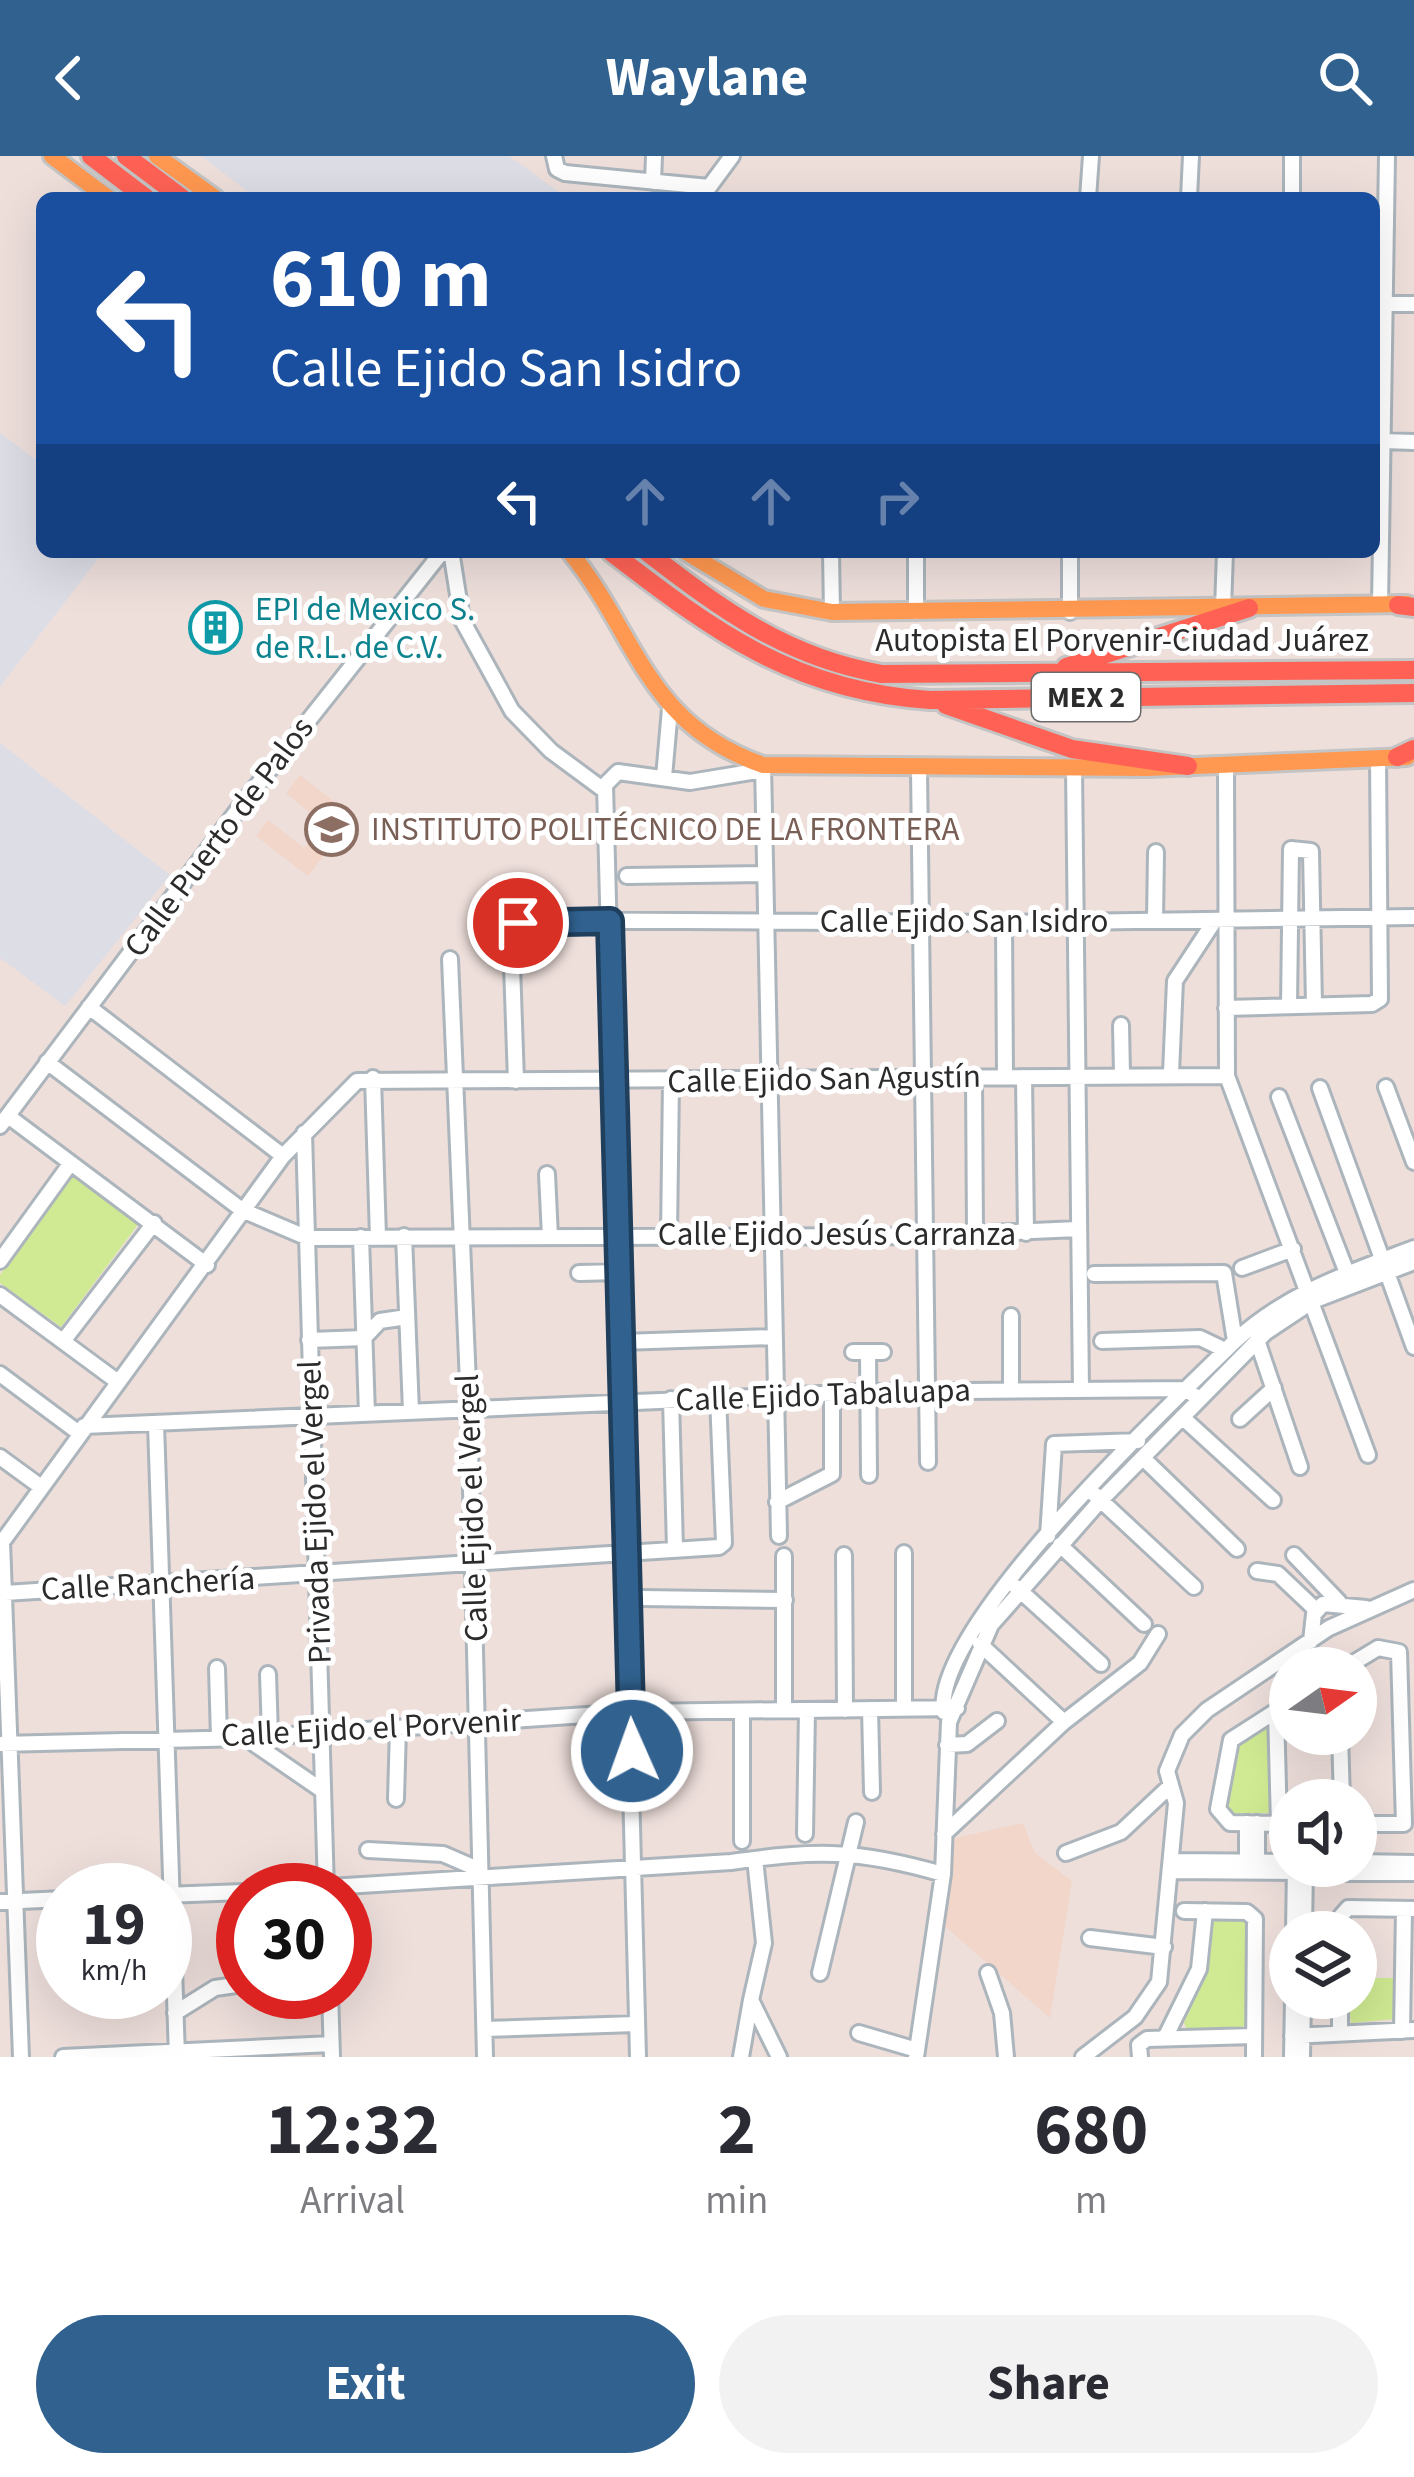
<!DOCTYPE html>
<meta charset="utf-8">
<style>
body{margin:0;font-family:"Source Sans 3",sans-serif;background:#f2f2f3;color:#2b2b33;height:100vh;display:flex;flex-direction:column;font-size:45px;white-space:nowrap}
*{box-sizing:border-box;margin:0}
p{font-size:39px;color:#7c7c81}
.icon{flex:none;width:66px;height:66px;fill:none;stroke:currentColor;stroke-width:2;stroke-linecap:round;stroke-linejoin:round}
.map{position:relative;height:1901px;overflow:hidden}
.panel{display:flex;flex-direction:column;background:#fff;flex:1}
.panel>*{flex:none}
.guide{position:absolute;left:36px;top:36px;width:1344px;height:366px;border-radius:18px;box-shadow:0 12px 48px #0002;background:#1a4fa0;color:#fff;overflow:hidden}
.needle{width:78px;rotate:76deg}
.tools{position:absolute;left:1269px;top:1491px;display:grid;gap:24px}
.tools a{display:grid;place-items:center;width:108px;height:108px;border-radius:50%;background:#fff;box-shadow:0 12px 48px #0002;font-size:60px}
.speed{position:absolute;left:36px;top:1707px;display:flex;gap:24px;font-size:60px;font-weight:700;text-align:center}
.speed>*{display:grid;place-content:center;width:156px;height:156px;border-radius:50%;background:#fff;box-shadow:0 12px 48px #0002;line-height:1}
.speed small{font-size:30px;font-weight:400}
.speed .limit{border:18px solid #d22;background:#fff;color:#111}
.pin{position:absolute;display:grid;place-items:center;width:102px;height:102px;color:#fff;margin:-51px;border:6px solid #fff;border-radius:50%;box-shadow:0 3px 12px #0007}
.me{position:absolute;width:132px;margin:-66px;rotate:358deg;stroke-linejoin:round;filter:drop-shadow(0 0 9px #0008)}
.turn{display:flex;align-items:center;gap:42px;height:252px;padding:0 36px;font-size:54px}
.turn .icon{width:156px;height:156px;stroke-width:2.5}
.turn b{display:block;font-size:84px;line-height:102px}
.lanes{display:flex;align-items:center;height:114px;padding:0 36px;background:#0003;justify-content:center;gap:60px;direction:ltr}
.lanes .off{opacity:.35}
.eta{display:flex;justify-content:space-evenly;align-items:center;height:204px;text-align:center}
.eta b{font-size:72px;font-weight:700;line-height:84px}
.button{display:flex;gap:24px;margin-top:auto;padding:24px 36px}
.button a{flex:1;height:138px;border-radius:72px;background:#30618f;color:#fff;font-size:48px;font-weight:700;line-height:138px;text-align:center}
.button a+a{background:#f2f2f3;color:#2b2b33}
header{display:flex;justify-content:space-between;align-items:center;height:156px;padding:0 36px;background:#30618f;color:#fff;font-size:54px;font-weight:700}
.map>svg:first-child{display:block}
.industrial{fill:#dddde6}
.education{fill:#f1d6c9}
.green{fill:#cfea92}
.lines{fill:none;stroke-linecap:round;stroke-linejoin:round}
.minor-casing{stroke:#acb5bc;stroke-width:20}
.major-casing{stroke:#c4c4c4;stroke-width:22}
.highway-casing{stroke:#c4c4c4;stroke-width:24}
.minor{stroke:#fff;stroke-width:14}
.major{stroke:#ff9850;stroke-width:16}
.highway{stroke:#ff6255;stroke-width:18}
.route-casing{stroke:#1f3f5d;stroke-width:30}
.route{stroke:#30618f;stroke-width:21}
.labels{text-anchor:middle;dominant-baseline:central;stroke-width:10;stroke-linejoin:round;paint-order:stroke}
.shield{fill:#fff;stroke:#6b6b6b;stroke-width:3}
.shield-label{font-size:30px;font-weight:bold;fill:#2b2b2b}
.culture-label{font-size:33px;fill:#0d838f;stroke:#fff;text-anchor:start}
.street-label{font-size:33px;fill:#2b2b2b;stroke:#fff}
.education-label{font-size:33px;fill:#785e54;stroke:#fff;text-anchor:start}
</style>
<header><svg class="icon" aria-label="back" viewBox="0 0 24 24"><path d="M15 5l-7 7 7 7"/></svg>Waylane<svg class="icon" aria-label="search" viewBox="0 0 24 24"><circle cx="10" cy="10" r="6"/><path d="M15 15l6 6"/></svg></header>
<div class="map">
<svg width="1414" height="1901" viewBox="0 0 1414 1901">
<rect width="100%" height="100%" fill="#eedfdb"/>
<path class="industrial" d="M201 0H509L567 42H256Z
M0 277 42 308V396H103L0 531Z
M0 587 170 719 65 850 0 802Z"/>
<path class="education" d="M300 619 354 661 308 720 256 680 268 664 304 692 323 668 286 637Z
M1023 1667 1035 1697 1072 1725 1050 1862 941 1767 955 1682Z"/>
<path class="green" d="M71 1017 140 1066 61 1171 0 1127V1119Z
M1262 1571 1268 1573 1272 1650 1268 1657 1227 1658 1222 1652 1233 1589Z
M1216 1758 1243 1759 1247 1765V1866L1241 1873H1187L1184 1867 1202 1824 1210 1762Z
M1356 1822H1396L1395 1863 1351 1867 1348 1842H1356Z"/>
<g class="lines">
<defs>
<path id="minor" d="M554 0 557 13 565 17 709 31
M653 26 654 0
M701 42 732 0
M1088 42 1091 0
M1189 42 1191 0
M1292 42V0
M1374 148H1414
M1382 285 1414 286
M444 396 452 401 462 464 512 555 551 595 605 635
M831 396 832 456
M1380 449 1387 0
M1223 453 1225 396
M916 456V396
M1070 456V396
M1226 608 1227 920 1368 1299
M763 609 779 1380
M1074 612 1081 1234
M919 614 928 1306
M664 621 670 553
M627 720 764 718
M1155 764 1156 696
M1004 767 1005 921
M450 803 469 1251 485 1901
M1289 850 1291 693 1311 695 1314 849
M89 851 283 1000
M1226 852 1372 848 1380 843 1378 602
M1121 869 1122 918
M47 906 242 1054 308 1082 924 1080 1078 1073
M1171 917 1175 825 1215 764
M1024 921 1026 1077
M373 922 378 1081
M974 922 975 1078
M516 925 511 780 515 769 526 764 1004 767 1414 761
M1386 931 1414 1006
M1320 932 1414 1191
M1279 941 1347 1117
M8 960 207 1109
M0 970 240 651 442 396
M304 977 326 1734
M547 1018 550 1081
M404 1080 411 1255
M669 1080 671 925
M361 1081 367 1258
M0 1105 70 1008
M1242 1112 1293 1093
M579 1117 620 1116
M1094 1118 1224 1117 1235 1185
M0 1139 118 1226
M1011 1160V1234
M64 1184 154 1067
M309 1184 364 1182 380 1165 407 1161
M1257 1184 1300 1311
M1102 1185 1200 1182 1225 1194
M621 1186 774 1181
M853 1196H883
M868 1196 869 1319
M0 1218 79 1277
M671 1243 675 1393
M1182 1261 1273 1344
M1240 1263 1274 1232
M156 1268 177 1901
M84 1270 868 1236 1187 1233 1199 1244
M0 1301 41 1331
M1143 1302 1237 1393
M1094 1338 1194 1431
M777 1346 832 1318V1237
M1048 1380 1054 1288 1138 1285
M2 1385 21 1901
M0 1389 283 1000 357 925 1227 920
M1060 1389 1144 1468
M904 1397V1553
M844 1399 845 1554
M1294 1399 1339 1446
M784 1400V1554
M1257 1415 1278 1418 1316 1454
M1016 1431 1101 1508
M5 1437 719 1391 724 1387 718 1241
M641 1442 785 1444
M1311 1485 1314 1458 1323 1448 1366 1452
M980 1488 1064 1566
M217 1512 219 1582
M1345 1512 1378 1492 1399 1496 1404 1668H1356
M268 1518 270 1580
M1290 1546 1231 1584 1218 1653 1230 1667 1290 1668
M870 1553 872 1636
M742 1555V1685
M1276 1555 1279 1668
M944 1556C931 1472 1171 1248 1235 1185 1287 1137 1348 1117 1414 1092
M1340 1578 1342 1644
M246 1582 323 1635
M0 1588 246 1582 631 1556 957 1552
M947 1589 967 1588 997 1565
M396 1643 398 1572
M1247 1667V1710
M1257 1667V1711
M805 1678 807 1554
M944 1678 1064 1566 1140 1507 1158 1478
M368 1694 443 1698 480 1714
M1066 1697 1121 1676 1169 1631
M755 1703 764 1787 751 1844 779 1901
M1172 1705 1290 1706
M1356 1706 1414 1707
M1171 1715 1414 1717
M281 1734 731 1706C819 1694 855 1693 943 1718
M165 1739 243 1736
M0 1746 63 1743
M1184 1755 1247 1756 1255 1763 1254 1901
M1294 1776 1295 1710
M1304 1776 1305 1710
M1341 1776V1760L1348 1752 1414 1753
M1090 1782 1164 1791
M820 1817 856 1666
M988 1817 1002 1857 1006 1901
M330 1836 332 1901
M175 1857 215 1832 243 1828
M485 1873 636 1868
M1402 1875 1404 1753
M859 1877 917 1894
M1340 1878V1842
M1292 1880 1414 1874
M1165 1882 1199 1813 1205 1755
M63 1901 331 1888
M638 1901 605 629 618 616 690 626 763 614
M741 1901 751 1844
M916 1901 943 1718 949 1566 991 1469 1100 1345 1265 1177 1313 1145 1414 1106
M1083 1901 1135 1861 1159 1826 1176 1647 1167 1615 1182 1579 1207 1554 1329 1472 1414 1434
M1140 1901 1139 1889 1147 1883 1254 1880
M1292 1901 1293 1842
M1302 1901 1303 1842"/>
<path id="major" d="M52 0 108 42
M157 0 215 42
M570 396C639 482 646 568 763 609L1147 612 1407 601
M686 396 764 443 832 456 1407 448"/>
<path id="highway" d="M91 0 146 42
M126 0 182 42
M611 396C715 476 794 535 930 544L1414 537
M647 396C721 453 787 502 882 518L1414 514
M1398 449 1414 451
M1066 511 1249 452
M946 549 1072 593 1188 610
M1397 601 1414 593"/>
</defs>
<use href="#minor" class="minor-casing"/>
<use href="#major" class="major-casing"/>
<use href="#highway" class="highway-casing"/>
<use href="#minor" class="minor"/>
<use href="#major" class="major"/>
<use href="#highway" class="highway"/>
</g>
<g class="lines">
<defs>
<path id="route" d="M518 767 610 765 632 1595"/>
</defs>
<use href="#route" class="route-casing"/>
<use href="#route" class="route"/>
</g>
<defs>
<symbol id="building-ring" viewBox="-11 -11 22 22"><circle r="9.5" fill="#fff" stroke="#0f9aa8" stroke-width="1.5"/><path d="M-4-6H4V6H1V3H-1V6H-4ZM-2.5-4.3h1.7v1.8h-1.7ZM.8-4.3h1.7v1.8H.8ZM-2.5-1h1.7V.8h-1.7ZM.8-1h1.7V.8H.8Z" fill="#0f9aa8"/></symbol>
<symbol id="university-ring" viewBox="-11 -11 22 22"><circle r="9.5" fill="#fff" stroke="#8d6e63" stroke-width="1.5"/><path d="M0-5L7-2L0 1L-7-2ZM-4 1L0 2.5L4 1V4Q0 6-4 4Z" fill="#8d6e63"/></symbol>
</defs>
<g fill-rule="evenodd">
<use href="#building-ring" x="186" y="442" width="59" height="59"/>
<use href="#university-ring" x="302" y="644" width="59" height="59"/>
</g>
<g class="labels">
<rect class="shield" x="1032" y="517" width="108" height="48" rx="9"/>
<g class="shield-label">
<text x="1086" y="541">MEX 2</text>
</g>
<g class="culture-label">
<text x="255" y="453">EPI de Mexico S.<tspan x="255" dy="38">de R.L. de C.V.</tspan></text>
</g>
<g class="street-label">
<text x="1122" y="484">Autopista El Porvenir-Ciudad Juárez</text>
<text transform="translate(219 681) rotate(-53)">Calle Puerto de Palos</text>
<text x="964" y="765">Calle Ejido San Isidro</text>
<text transform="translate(824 923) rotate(-1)">Calle Ejido San Agustín</text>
<text x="837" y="1078">Calle Ejido Jesús Carranza</text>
<text transform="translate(823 1239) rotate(-2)">Calle Ejido Tabaluapa</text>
<text transform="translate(472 1352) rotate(-92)">Calle Ejido el Vergel</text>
<text transform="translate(315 1356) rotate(-92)">Privada Ejido el Vergel</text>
<text transform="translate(148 1428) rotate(-3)">Calle Ranchería</text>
<text transform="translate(371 1572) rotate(-3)">Calle Ejido el Porvenir</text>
</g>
<g class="education-label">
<text x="371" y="673">INSTITUTO POLITÉCNICO DE LA FRONTERA</text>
</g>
</g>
</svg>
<div class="tools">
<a><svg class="needle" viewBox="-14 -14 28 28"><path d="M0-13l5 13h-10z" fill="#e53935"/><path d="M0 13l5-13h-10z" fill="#7c7c81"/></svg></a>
<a><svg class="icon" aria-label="sound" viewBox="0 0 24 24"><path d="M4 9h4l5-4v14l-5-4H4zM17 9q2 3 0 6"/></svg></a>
<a><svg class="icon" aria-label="layers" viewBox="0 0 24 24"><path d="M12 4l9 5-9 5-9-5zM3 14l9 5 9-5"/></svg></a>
</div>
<div class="speed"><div>19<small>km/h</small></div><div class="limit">30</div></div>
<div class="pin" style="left:518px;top:767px;background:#d93025"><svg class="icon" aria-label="arrive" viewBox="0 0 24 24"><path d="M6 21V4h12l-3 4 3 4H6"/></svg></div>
<svg class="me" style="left:632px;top:1595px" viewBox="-20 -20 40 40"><circle r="17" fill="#30618f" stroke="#fff" stroke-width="3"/><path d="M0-11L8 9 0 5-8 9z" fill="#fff"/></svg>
<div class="guide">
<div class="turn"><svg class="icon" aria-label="left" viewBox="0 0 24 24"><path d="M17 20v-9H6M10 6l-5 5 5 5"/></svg><div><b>610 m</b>Calle Ejido San Isidro</div></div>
<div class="lanes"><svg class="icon" aria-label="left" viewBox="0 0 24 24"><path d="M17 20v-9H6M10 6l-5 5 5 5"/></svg><svg class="icon off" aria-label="ahead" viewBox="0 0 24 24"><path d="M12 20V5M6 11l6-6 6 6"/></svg><svg class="icon off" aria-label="ahead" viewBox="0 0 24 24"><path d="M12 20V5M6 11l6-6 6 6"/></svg><svg class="icon off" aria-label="right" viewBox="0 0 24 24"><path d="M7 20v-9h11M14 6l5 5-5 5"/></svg></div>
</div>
</div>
<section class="panel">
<div class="eta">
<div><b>12:32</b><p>Arrival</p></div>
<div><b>2</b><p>min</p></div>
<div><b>680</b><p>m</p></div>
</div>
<div class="button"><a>Exit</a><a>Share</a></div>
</section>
